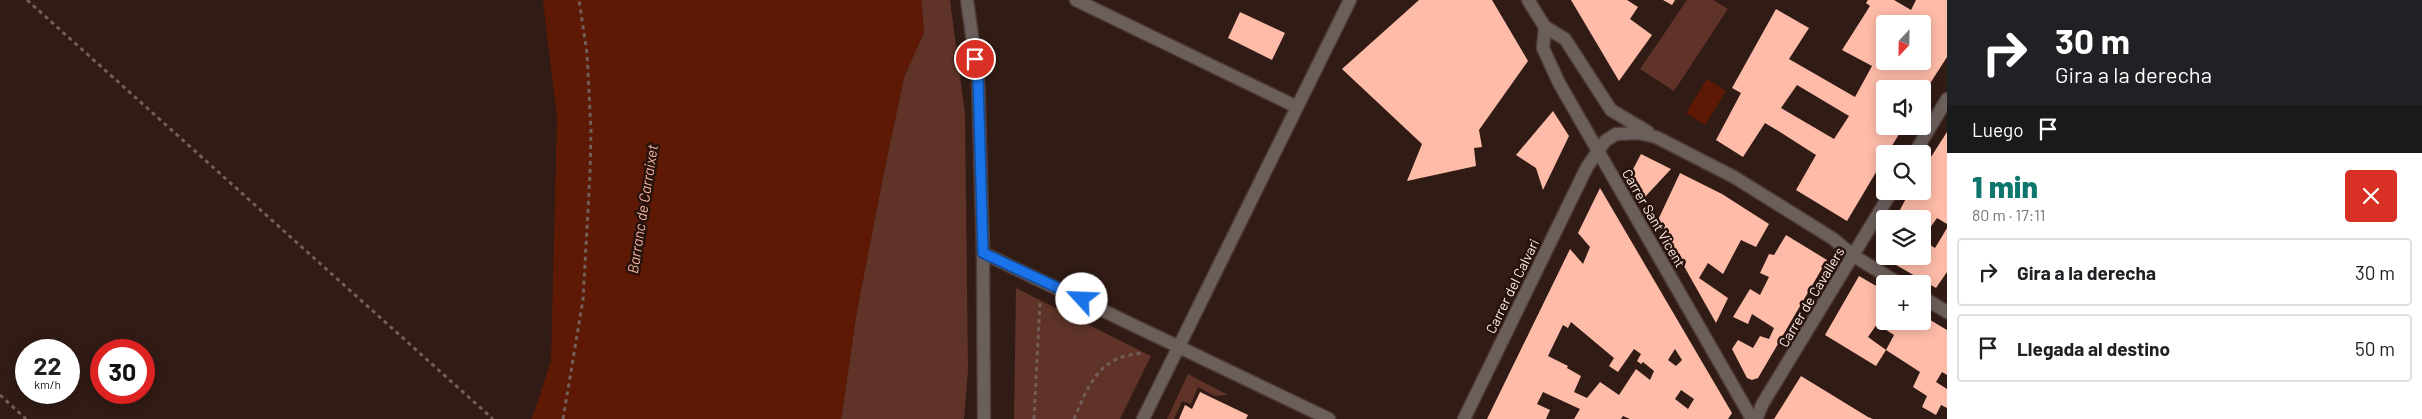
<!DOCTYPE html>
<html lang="es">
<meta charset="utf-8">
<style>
body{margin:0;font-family:Barlow,sans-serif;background:#f2f2f2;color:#202124;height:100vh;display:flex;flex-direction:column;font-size:19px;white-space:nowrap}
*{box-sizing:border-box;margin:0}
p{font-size:16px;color:#757577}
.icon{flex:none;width:28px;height:28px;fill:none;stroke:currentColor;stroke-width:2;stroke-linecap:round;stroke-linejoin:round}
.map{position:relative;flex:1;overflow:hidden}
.details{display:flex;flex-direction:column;background:#fff;width:475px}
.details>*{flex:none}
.banner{background:#202124;color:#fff;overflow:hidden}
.needle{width:32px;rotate:202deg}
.buttons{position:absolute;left:1876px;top:15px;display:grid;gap:10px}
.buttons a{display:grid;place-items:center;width:55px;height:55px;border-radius:5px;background:#fff;box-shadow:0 2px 12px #0003;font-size:25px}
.speed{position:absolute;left:15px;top:339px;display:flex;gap:10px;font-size:25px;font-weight:700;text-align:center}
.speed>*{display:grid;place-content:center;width:65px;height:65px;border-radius:50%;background:#fff;box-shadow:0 2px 12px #0003;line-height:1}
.speed small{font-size:12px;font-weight:400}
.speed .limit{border:8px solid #d22;background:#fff;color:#111}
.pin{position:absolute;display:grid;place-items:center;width:42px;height:42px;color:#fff;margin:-21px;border:2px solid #fff;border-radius:50%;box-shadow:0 1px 5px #0007}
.me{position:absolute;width:55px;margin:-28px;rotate:295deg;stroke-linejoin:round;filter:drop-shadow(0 0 4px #0008)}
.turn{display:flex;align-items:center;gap:18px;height:105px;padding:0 25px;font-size:22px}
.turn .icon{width:65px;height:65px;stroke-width:2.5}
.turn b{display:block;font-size:35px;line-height:42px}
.then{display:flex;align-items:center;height:48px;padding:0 25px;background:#0003;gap:10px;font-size:19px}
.round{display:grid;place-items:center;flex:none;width:52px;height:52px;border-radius:5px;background:#f2f2f2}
.head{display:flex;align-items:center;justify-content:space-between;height:85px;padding:0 25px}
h1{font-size:30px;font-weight:800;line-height:38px;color:#0f766e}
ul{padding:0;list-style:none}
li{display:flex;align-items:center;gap:15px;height:68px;margin:0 10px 8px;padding:0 15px;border:2px solid #e0e0e0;border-radius:5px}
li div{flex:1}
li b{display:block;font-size:19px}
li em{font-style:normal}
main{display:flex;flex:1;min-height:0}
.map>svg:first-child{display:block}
.green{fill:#5f3327}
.water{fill:#5e1904}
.building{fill:#febba8;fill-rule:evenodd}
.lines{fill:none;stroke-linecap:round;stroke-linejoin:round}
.minor-casing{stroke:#4e3933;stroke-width:15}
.path{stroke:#735f59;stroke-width:3;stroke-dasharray:4 4;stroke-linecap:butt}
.minor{stroke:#6b5f5c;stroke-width:12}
.route-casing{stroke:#114b97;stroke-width:12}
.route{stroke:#1a73e8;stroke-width:9}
.labels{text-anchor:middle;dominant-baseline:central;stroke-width:5;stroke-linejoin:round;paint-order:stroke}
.street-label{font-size:14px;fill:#feeeea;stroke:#27120c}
.water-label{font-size:15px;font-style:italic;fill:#f3b3a0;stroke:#27120c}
</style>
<main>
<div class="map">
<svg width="1947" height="419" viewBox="0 0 1947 419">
<rect width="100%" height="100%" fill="#311b15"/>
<path class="green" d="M921 0H950L965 114 968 371 964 419H841L857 310 885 167 904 77 924 32Z
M1687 0H1713L1728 9 1674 91 1640 69Z
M1016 288 1151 356 1120 419H1014Z
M1188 374 1228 395 1215 396 1198 387 1191 404 1182 401 1174 419H1167Z"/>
<path class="water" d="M543 0H921L924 32 904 77 885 167 857 310 841 419H532L551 361 557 118Z
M1707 79 1726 91 1705 125 1686 113Z"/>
<path class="building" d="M1419 0H1492L1528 61 1479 130 1482 147 1474 148 1476 166 1407 181 1422 144 1342 69Z
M1571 0H1627L1638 7 1630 19 1652 35 1619 81Z
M1663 0H1675L1672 5Z
M1868 0H1894L1911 10 1916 0H1947V57L1922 96V89H1885V126H1904L1887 154H1885V157L1847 221 1796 190 1816 155 1780 132 1765 123 1743 157 1716 140 1741 93 1732 88 1776 9 1809 28 1789 59 1855 97 1872 66 1842 50 1870 6 1866 3ZM1885 24H1922V61H1885ZM1797 85 1849 116 1834 139 1781 108Z
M1240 12 1285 33 1272 60 1228 38Z
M1553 111 1569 136 1543 190 1536 168 1516 155Z
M1947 132V224L1937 218 1922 239V219H1895L1910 191H1922V171Z
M1641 154 1671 169 1645 197 1631 173Z
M1680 173 1722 194 1769 224 1756 247 1741 240 1723 274 1708 263 1699 278 1728 298 1716 323 1658 220Z
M1600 188 1732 413 1728 419H1630L1623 416 1621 419H1574L1580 409 1543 392 1537 404 1550 410 1546 419H1487L1570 249 1583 264 1590 247 1578 233ZM1571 322 1614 358 1609 366 1618 372 1634 349 1641 354 1637 361 1641 364 1643 362 1654 371 1650 380 1636 369 1619 395 1600 382 1587 398 1574 392 1581 376 1567 368 1568 366 1548 356 1563 325 1568 328ZM1675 349 1682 360 1676 366 1668 360ZM1681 390 1694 399 1688 409 1675 399Z
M1947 228V272L1936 288 1877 254 1885 238V256H1922V240L1935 248Z
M1786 235 1827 260 1758 378 1752 380 1747 378 1732 349 1738 340 1753 348 1760 336 1769 339 1774 328 1752 314 1748 324 1733 317 1750 289 1760 295 1769 277 1760 273 1769 254 1774 255Z
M1859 276 1885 291V321H1922V315L1947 330V375L1942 372 1936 382 1947 389V408L1941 405 1936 415 1922 407 1927 396 1913 387 1920 372 1886 350 1894 335 1877 324 1868 337 1886 350 1876 366 1825 335Z
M1801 376 1868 417 1873 419H1774Z
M1200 392 1248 415 1246 419H1179L1185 405 1192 409Z"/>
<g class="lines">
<defs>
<path id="minor" d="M967 0 978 78 983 253 984 419
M1076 0 1297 107
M1528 0 1545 27 1565 39 1611 110 1648 132
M1545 27 1543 48 1559 83 1752 419
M1914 154 1947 99
M983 253 1329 419
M1922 297 1947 312
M1143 419 1350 0
M1464 419 1587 167 1605 141 1616 134 1637 133 1656 137 1734 177 1832 238 1854 256 1900 284
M1756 419 1763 403 1892 191"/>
</defs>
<use href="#minor" class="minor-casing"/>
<path class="path" d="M27 0 493 419
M0 395 26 419
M563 419 583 300 590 173 591 131 587 53 579 0
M1034 419 1040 302
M1074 419C1090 382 1099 356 1144 353"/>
<use href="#minor" class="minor"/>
</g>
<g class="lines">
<defs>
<path id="route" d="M975 59 978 78 983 253 1082 299"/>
</defs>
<use href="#route" class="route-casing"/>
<use href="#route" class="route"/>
</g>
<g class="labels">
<g class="street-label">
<text transform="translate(1654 218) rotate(60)">Carrer Sant Vicent</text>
<text transform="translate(1512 286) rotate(-64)">Carrer del Calvari</text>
<text transform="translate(1811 297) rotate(-59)">Carrer de Cavallers</text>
</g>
<g class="water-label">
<text transform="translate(642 209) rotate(-81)">Barranc de Carraixet</text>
</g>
</g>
</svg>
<div class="buttons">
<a><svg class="needle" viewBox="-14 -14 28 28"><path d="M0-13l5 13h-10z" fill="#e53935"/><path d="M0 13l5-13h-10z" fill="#757577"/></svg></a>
<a><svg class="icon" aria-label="sound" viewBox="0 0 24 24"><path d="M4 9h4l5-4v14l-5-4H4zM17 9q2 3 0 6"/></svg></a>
<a><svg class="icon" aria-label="search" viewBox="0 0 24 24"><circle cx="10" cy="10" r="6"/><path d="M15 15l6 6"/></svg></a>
<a><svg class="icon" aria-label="layers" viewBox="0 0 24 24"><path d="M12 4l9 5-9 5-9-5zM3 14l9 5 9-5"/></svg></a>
<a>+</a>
</div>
<div class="speed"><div>22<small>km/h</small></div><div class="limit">30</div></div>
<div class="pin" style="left:975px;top:59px;background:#d93025"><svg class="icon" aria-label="arrive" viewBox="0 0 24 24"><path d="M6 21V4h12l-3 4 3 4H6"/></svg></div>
<svg class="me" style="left:1082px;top:299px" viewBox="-20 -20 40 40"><circle r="19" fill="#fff"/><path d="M0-13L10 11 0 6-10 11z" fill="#1a73e8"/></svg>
</div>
<section class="details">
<div class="banner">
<div class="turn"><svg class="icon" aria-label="right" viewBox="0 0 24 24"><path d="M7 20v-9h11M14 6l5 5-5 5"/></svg><div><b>30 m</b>Gira a la derecha</div></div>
<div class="then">Luego<svg class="icon" aria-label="arrive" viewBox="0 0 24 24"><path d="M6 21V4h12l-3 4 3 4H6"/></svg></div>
</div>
<div class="head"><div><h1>1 min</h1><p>80 m · 17:11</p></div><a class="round" style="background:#d93025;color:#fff"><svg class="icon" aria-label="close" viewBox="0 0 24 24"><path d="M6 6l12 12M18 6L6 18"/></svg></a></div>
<ul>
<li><svg class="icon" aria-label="right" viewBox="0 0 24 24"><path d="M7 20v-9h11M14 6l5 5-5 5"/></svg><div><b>Gira a la derecha</b></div><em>30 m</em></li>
<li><svg class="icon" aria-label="arrive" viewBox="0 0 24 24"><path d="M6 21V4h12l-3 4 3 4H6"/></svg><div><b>Llegada al destino</b></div><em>50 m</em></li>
</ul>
</section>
</main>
